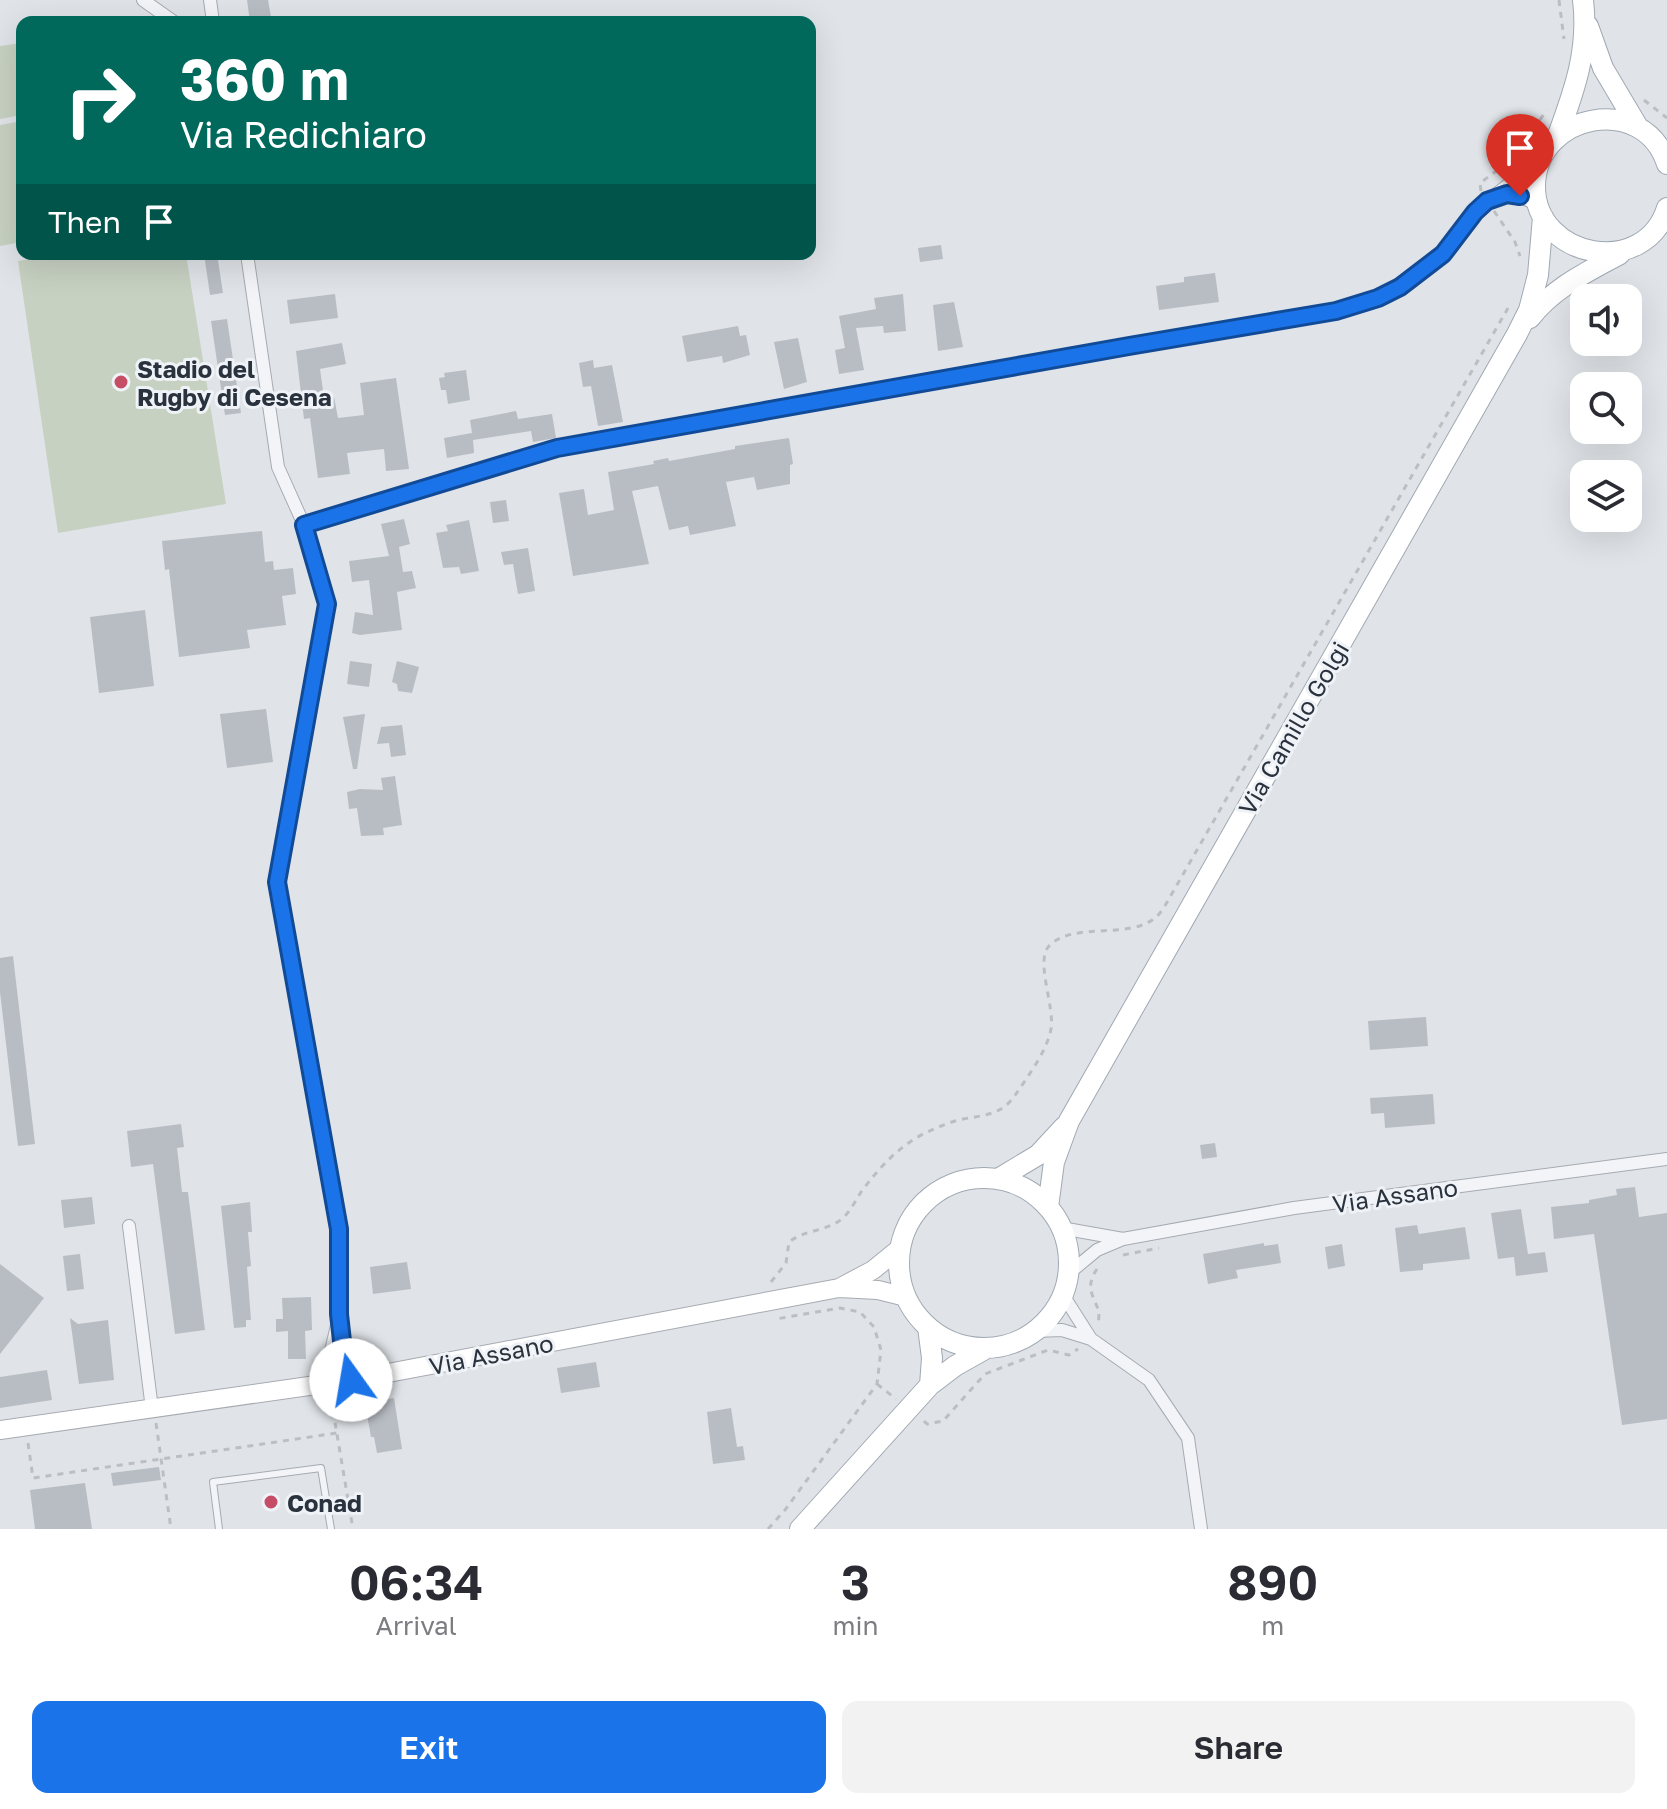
<!DOCTYPE html>
<style>
body{margin:0;font-family:"Golos Text",sans-serif;background:#f2f2f3;color:#2b2b33;height:100vh;display:flex;flex-direction:column;font-size:30px;white-space:nowrap}
*{box-sizing:border-box;margin:0}
p{font-size:26px;color:#7c7c81}
.icon{flex:none;width:44px;height:44px;fill:none;stroke:currentColor;stroke-width:2;stroke-linecap:round;stroke-linejoin:round}
.map{position:relative;height:1529px;overflow:hidden}
.sheet{display:flex;flex-direction:column;background:#fff;flex:1}
.sheet>*{flex:none}
.top-card{position:absolute;left:16px;top:16px;width:800px;height:244px;border-radius:16px;box-shadow:0 8px 32px #0002;background:#00695c;color:#fff;overflow:hidden}
.controls{position:absolute;left:1570px;top:284px;display:grid;gap:16px}
.controls a{display:grid;place-items:center;width:72px;height:72px;border-radius:16px;background:#fff;box-shadow:0 8px 32px #0002;font-size:40px}
.pin{position:absolute;display:grid;place-items:center;width:68px;height:68px;color:#fff;margin:-82px -34px;border-radius:50% 50% 50% 0;rotate:-45deg;box-shadow:0 0 8px #0007}
.pin .icon{rotate:45deg}
.me{position:absolute;width:88px;margin:-44px;rotate:347deg;stroke-linejoin:round;filter:drop-shadow(0 0 6px #0008)}
.turn{display:flex;align-items:center;gap:28px;height:168px;padding:0 32px;font-size:36px}
.turn .icon{width:104px;height:104px;stroke-width:2.5}
.turn b{display:block;font-size:56px;line-height:68px}
.then{display:flex;align-items:center;height:76px;padding:0 32px;background:#0003;gap:16px;font-size:30px}
.eta{display:flex;justify-content:space-evenly;align-items:center;height:136px;text-align:center}
.eta b{font-size:48px;font-weight:600;line-height:56px}
.primary-button{display:flex;gap:16px;margin-top:auto;padding:16px 32px}
.primary-button a{flex:1;height:92px;border-radius:16px;background:#1a73e8;color:#fff;font-size:32px;font-weight:600;line-height:92px;text-align:center}
.primary-button a+a{background:#f2f2f3;color:#2b2b33}
.map>svg:first-child{display:block}
.green{fill:#c7d1c2}
.building{fill:#b8bdc4}
.lines{fill:none;stroke-linecap:round;stroke-linejoin:round}
.lane-casing{stroke:#a6abb2;stroke-width:8}
.street-casing{stroke:#a6abb2;stroke-width:14}
.secondary-casing{stroke:#a6abb2;stroke-width:20}
.primary-casing{stroke:#a0a9b3;stroke-width:22}
.path{stroke:#bbbec3;stroke-width:3;stroke-dasharray:6 6;stroke-linecap:butt}
.lane{stroke:#f3f4f7;stroke-width:6}
.street{stroke:#f3f4f7;stroke-width:12}
.secondary{stroke:#fff;stroke-width:18}
.primary{stroke:#fff;stroke-width:20}
.route-casing{stroke:#114b97;stroke-width:20}
.route{stroke:#1a73e8;stroke-width:14}
.poi-dot{fill:#c54d66;stroke:#eff2f6;stroke-width:3}
.labels{text-anchor:middle;dominant-baseline:central;stroke-width:6;stroke-linejoin:round;paint-order:stroke}
.poi-label{font-size:24px;font-weight:bold;fill:#2a323e;stroke:#eff2f6;text-anchor:start}
.street-label{font-size:24px;fill:#2a323e;stroke:#eff2f6}
</style>
<div class="map">
<svg width="1667" height="1529" viewBox="0 0 1667 1529">
<rect width="100%" height="100%" fill="#e0e4e8"/>
<path class="green" d="M22 43V115L0 119V46Z
M22 121V242L0 246V125Z
M61 254H186L226 504 58 533 18 261Z"/>
<path class="building" d="M247 0H268L272 22H250Z
M941 245 943 259 920 262 918 248Z
M204 254H217L223 293 210 295Z
M1215 273 1219 302 1159 310 1156 286 1184 282V277Z
M335 294 338 318 290 324 287 300Z
M903 294 906 331 884 333 883 326 856 328 864 370 839 374 835 350 845 348 839 316 876 309 874 298Z
M954 302 963 347 938 351 933 305Z
M227 319 241 413 225 415 211 321Z
M738 326 740 336 746 335 750 355 723 363 722 356 687 362 682 336Z
M798 338 807 382 784 389 774 342Z
M342 343 346 364 320 369 324 398 334 397 338 418 364 415 360 383 396 378 409 469 386 471 384 449 347 453 350 474 318 478 310 418 304 419 296 351Z
M593 360 594 368 612 365 623 422 598 426 591 386 583 387 579 363Z
M466 370 470 400 448 404 446 390H441L439 378 445 377 444 373Z
M516 411 518 419 552 414 556 438 533 442 531 431 473 440 474 453 447 458 444 438 472 433 470 420Z
M789 438 793 464 790 465V484L757 490 754 477 726 482 736 526 690 535 688 526 669 530 658 486 632 491 649 564 573 576 559 493 584 489 588 515 614 510 608 472 654 464 653 461 668 458 669 461 735 449V446Z
M506 500 509 521 493 523 490 502Z
M404 519 410 544 399 547 403 572 412 571 416 588 397 592 402 630 360 635 352 633 355 612 373 615 369 580 352 582 349 561 389 556 381 524Z
M469 520 479 571 461 574 459 567 443 568 436 533 448 531 446 525Z
M262 531 265 562 273 561 274 570 293 568 296 594 282 596 286 625 247 630 250 648 179 657 169 569 165 570 162 541Z
M528 548 535 591 518 594 513 564 504 565 501 552Z
M145 610 154 686 99 693 90 617Z
M350 661 372 664 369 687 347 684Z
M397 661 419 667 412 693 398 691 397 684 392 682Z
M266 709 273 762 227 768 220 714Z
M365 714 357 769H353L343 717Z
M402 725 406 755 391 757 389 743 377 744 381 727Z
M395 776 402 825 383 828 384 835 361 836 357 808 349 809 347 792 360 789 383 790 381 778Z
M13 956 35 1144 18 1146 0 992V958Z
M1426 1017 1428 1046 1370 1050 1368 1021Z
M1433 1094 1435 1124 1385 1128 1384 1113 1371 1114 1370 1098Z
M181 1124 184 1147 177 1148 182 1192H188L205 1330 175 1334 153 1164 131 1167 127 1131Z
M1215 1143 1217 1157 1202 1159 1200 1145Z
M1635 1187 1639 1217 1667 1213V1419L1622 1425 1594 1234 1554 1239 1551 1207 1589 1203V1200L1617 1195 1616 1189Z
M92 1197 95 1224 64 1228 61 1200Z
M250 1202 252 1232H248L251 1266 247 1267 251 1320H246V1327L234 1328 221 1206Z
M1521 1209 1528 1254 1545 1252 1548 1272 1516 1276 1514 1257 1498 1259 1491 1213Z
M1417 1225 1419 1234 1465 1227 1470 1259 1423 1264V1270L1400 1272 1395 1228Z
M1264 1243V1246L1278 1244 1281 1263 1236 1270 1238 1278 1208 1284 1203 1254Z
M1342 1244 1345 1266 1328 1269 1325 1247Z
M80 1254 84 1289 67 1291 63 1256Z
M407 1262 411 1289 373 1294 370 1267Z
M0 1264 44 1298 0 1354Z
M311 1297 312 1330 305 1331 306 1359H288V1331L276 1332V1319H283L282 1298Z
M70 1318 78 1324 108 1320 114 1380 79 1384Z
M596 1362 600 1387 561 1393 557 1368Z
M47 1370 52 1400 0 1408V1377Z
M394 1398 402 1449 377 1453 374 1437H371L365 1404Z
M731 1408 737 1447 743 1446 745 1460 713 1464 707 1412Z
M159 1467 161 1480 113 1486 111 1473Z
M85 1483 92 1529H35L30 1490Z"/>
<g class="lines">
<defs>
<path id="lane" d="M219 1529 213 1482 321 1468 331 1529"/>
<path id="street" d="M143 0 174 22
M210 0 213 22
M1494 197C1511 192 1523 196 1538 206
M247 254 278 467 304 525 327 604 277 882 339 1229V1314L343 1350 351 1380
M304 525 557 448 1336 311 1378 298 1422 272 1443 254 1481 206 1517 178 1540 155
M129 1226 152 1409
M1061 1228 1123 1239
M1068 1274 1097 1250 1123 1239 1294 1208 1667 1159
M1063 1295 1091 1339
M1035 1331 1062 1330 1091 1339 1149 1380 1188 1438 1201 1529
M323 1385 338 1321"/>
<path id="secondary" d="M839 1288 873 1270 900 1248
M0 1430 351 1380 839 1288 878 1290 906 1297"/>
<path id="primary" d="M1588 26 1603 68 1638 127
M1558 135C1575 89 1589 49 1583 0
M1667 164C1644 92 1536 113 1535 186 1535 259 1645 279 1667 208
M1530 318C1553 288 1587 272 1620 254
M899 1263a85 85 0 1 1 170 0a85 85 0 1 1-170 0Z
M998 1179 1038 1155 1064 1127
M1048 1207 1054 1162 1069 1121 1517 334 1529 310 1538 275 1543 217
M928 1327 932 1358 930 1385
M800 1529 930 1385 955 1366 987 1348"/>
</defs>
<use href="#lane" class="lane-casing"/>
<use href="#street" class="street-casing"/>
<use href="#secondary" class="secondary-casing"/>
<use href="#primary" class="primary-casing"/>
<path class="path" d="M1559 0 1564 39
M1644 100 1667 118
M1481 191 1480 183 1510 161 1547 110
M1494 211 1515 242 1520 256
M1123 1255 1159 1248
M1097 1269C1079 1295 1106 1303 1097 1325
M771 1282 786 1263 789 1242C805 1229 828 1232 844 1217 851 1210 856 1200 861 1192 879 1168 897 1148 923 1134 936 1128 949 1122 963 1119 985 1115 1002 1115 1016 1094 1028 1076 1047 1051 1051 1029 1055 1007 1035 961 1049 946 1073 921 1128 940 1155 918 1159 915 1163 909 1166 904L1508 308
M877 1384 896 1399
M331 1399 353 1529
M924 1421 927 1424 943 1421 985 1374 1048 1350 1069 1355 1078 1349
M156 1423 171 1529
M28 1443 33 1478 337 1433
M768 1529 785 1510 877 1384 881 1350 874 1327 860 1312 840 1308 776 1319V1317"/>
<use href="#lane" class="lane"/>
<use href="#street" class="street"/>
<use href="#secondary" class="secondary"/>
<use href="#primary" class="primary"/>
</g>
<g class="lines">
<defs>
<path id="route" d="M351 1380 343 1350 339 1314V1229L277 882 327 604 304 525 557 448 1129 346 1336 311 1378 298 1400 287 1443 254 1475 212 1487 201 1507 194 1520 196"/>
</defs>
<use href="#route" class="route-casing"/>
<use href="#route" class="route"/>
</g>
<g class="poi-dot">
<circle cx="121" cy="382" r="8"/>
<circle cx="271" cy="1502" r="8"/>
</g>
<g class="labels">
<g class="poi-label">
<text x="137" y="368">Stadio del<tspan x="137" dy="28">Rugby di Cesena</tspan></text>
<text x="287" y="1502">Conad</text>
</g>
<g class="street-label">
<text transform="translate(1293 728) rotate(-60)">Via Camillo Golgi</text>
<text transform="translate(1395 1195) rotate(-8)">Via Assano</text>
<text transform="translate(491 1354) rotate(-11)">Via Assano</text>
</g>
</g>
</svg>
<div class="controls">
<a><svg class="icon" aria-label="sound" viewBox="0 0 24 24"><path d="M4 9h4l5-4v14l-5-4H4zM17 9q2 3 0 6"/></svg></a>
<a><svg class="icon" aria-label="search" viewBox="0 0 24 24"><circle cx="10" cy="10" r="6"/><path d="M15 15l6 6"/></svg></a>
<a><svg class="icon" aria-label="layers" viewBox="0 0 24 24"><path d="M12 4l9 5-9 5-9-5zM3 14l9 5 9-5"/></svg></a>
</div>
<div class="pin" style="left:1520px;top:196px;background:#d93025"><svg class="icon" aria-label="arrive" viewBox="0 0 24 24"><path d="M6 21V4h12l-3 4 3 4H6"/></svg></div>
<svg class="me" style="left:351px;top:1380px" viewBox="-20 -20 40 40"><circle r="19" fill="#fff"/><path d="M0-13L10 11 0 6-10 11z" fill="#1a73e8"/></svg>
<div class="top-card">
<div class="turn"><svg class="icon" aria-label="right" viewBox="0 0 24 24"><path d="M7 20v-9h11M14 6l5 5-5 5"/></svg><div><b>360 m</b>Via Redichiaro</div></div>
<div class="then">Then<svg class="icon" aria-label="arrive" viewBox="0 0 24 24"><path d="M6 21V4h12l-3 4 3 4H6"/></svg></div>
</div>
</div>
<section class="sheet">
<div class="eta">
<div><b>06:34</b><p>Arrival</p></div>
<div><b>3</b><p>min</p></div>
<div><b>890</b><p>m</p></div>
</div>
<div class="primary-button"><a>Exit</a><a>Share</a></div>
</section>
